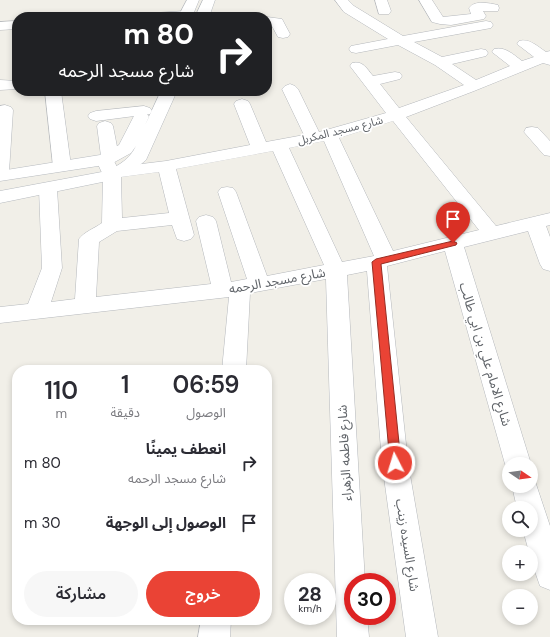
<!DOCTYPE html>
<html lang="ar">
<meta charset="utf-8">
<style>
body{margin:0;font-family:"DM Sans","Noto Sans Arabic",sans-serif;background:#f7f7f7;color:#2b2b33;direction:rtl;height:100vh;display:flex;flex-direction:column;font-size:15px;white-space:nowrap}
*{box-sizing:border-box;margin:0}
p{font-size:13px;color:#7c7c81}
.icon{flex:none;width:22px;height:22px;fill:none;stroke:currentColor;stroke-width:2;stroke-linecap:round;stroke-linejoin:round}
.map{position:relative;flex:1;overflow:hidden;direction:ltr}
.details{position:absolute;left:12px;top:365px;width:260px;height:260px;display:flex;flex-direction:column;background:#fff;border-radius:16px;box-shadow:0 2px 6px #0003;direction:rtl}
.details>*{flex:none}
.banner{position:absolute;left:12px;top:12px;width:260px;height:84px;border-radius:16px;box-shadow:0 2px 6px #0003;direction:rtl;background:#202124;color:#fff;overflow:hidden}
.needle{width:26px;rotate:103deg}
.controls{position:absolute;left:502px;top:457px;display:grid;gap:8px}
.controls a{display:grid;place-items:center;width:36px;height:36px;border-radius:50%;background:#fff;box-shadow:0 2px 6px #0003;font-size:20px}
.speed{position:absolute;left:284px;top:573px;display:flex;gap:8px;font-size:20px;font-weight:700;text-align:center}
.speed>*{display:grid;place-content:center;width:52px;height:52px;border-radius:50%;background:#fff;box-shadow:0 2px 6px #0003;line-height:1}
.speed small{font-size:10px;font-weight:400}
.speed .limit{border:6px solid #d22;background:#fff;color:#111}
.pin{position:absolute;display:grid;place-items:center;width:34px;height:34px;color:#fff;margin:-41px -17px;border-radius:50% 50% 50% 0;rotate:-45deg;box-shadow:0 0 4px #0007}
.pin .icon{rotate:45deg}
.me{position:absolute;width:44px;margin:-22px;rotate:355deg;stroke-linejoin:round;filter:drop-shadow(0 0 3px #0008)}
.turn{display:flex;align-items:center;gap:14px;height:84px;padding:0 12px;font-size:18px}
.turn .icon{width:52px;height:52px;stroke-width:2.5}
.turn b{display:block;font-size:28px;line-height:34px}
.eta{display:flex;justify-content:space-evenly;align-items:center;height:68px;text-align:center}
.eta b{font-size:24px;font-weight:600;line-height:28px}
.button{display:flex;gap:8px;margin-top:auto;padding:8px 12px}
.button a{flex:1;height:46px;border-radius:24px;background:#ea4335;color:#fff;font-size:16px;font-weight:600;line-height:46px;text-align:center}
.button a+a{background:#f7f7f7;color:#2b2b33}
ul{padding:0;list-style:none}
li{display:flex;align-items:center;gap:12px;height:60px;padding:0 12px}
li div{flex:1}
li b{display:block;font-size:15px}
li em{font-style:normal}
.map>svg:first-child{display:block}
.lines{fill:none;stroke-linecap:round;stroke-linejoin:round}
.minor-casing{stroke:#b5b8bc;stroke-width:1}
.secondary-casing{stroke:#b6babf;stroke-width:1}
.minor{fill:#fff;fill-rule:evenodd}
.secondary{fill:#fff;fill-rule:evenodd}
.route{fill:#ea4335;stroke:#982c22}
.labels{text-anchor:middle;stroke-width:3.5;stroke-linejoin:round;paint-order:stroke}
.far-street-label{font-size:11px;fill:#5f6368;stroke:#fff}
.street-label{font-size:13px;fill:#5f6368;stroke:#fff}
</style>
<div class="map">
<svg width="550" height="637" viewBox="0 0 550 637">
<rect width="100%" height="100%" fill="#f1efe8"/>
<g class="lines">
<defs>
<g id="minor">
<path d="M335 0H348L354 6 403 36 486 21 491 22 493 25 491 28 414 42 442 57 481 49 486 50 488 53 486 56 452 64 476 80 510 66 492 52 494 49C505 46 514 55 522 61L534 57 517 44 519 41C529 38 537 46 546 52L550 51V65L543 63 474 91 406 117 496 226 550 213V225L546 226 550 237V271L543 269 540 264 528 231 464 247 531 464H509V472L505 464 445 251 387 266 408 463 438 637H406L382 463 367 271 347 275 365 582H353V616H367L369 637H337L326 279 250 293 246 370H222L229 297 0 323V307L28 304 42 268 39 189 42 185 48 184 54 185 57 189 62 268 51 302 75 299 79 239C84 232 95 228 102 223L103 175 96 160 101 156 97 126 99 123 105 121 111 123 113 126 119 157 114 161 117 167 166 161 250 145 234 104 236 101 242 99 248 101 250 104 266 142 304 135 282 89 285 86 290 84 295 86 298 89 319 132 386 113 350 66 352 63C363 60 367 69 373 76L395 72 400 73 402 76 400 79 380 84 399 108 464 85 435 65 398 45 356 53 351 52 349 49 351 46 388 39 344 12ZM393 121 479 230 393 251 339 138ZM324 141 374 256 342 262 289 148ZM273 151 324 265 267 276 236 192 233 188 227 187 221 188 218 192 247 279 231 282 216 221 213 217 206 215 199 217 196 221 211 284 96 297 99 242 117 231 172 225 177 239 184 241 191 239 194 235 176 169ZM159 172 169 213 122 218 121 177Z"/>
<polygon points="375,0 387,0 391,11 389,14 379,14"/>
<path d="M419 0H432L443 17 471 14 469 8C474 0 489 3 498 5L499 8 498 11H483L486 16 484 19 451 25 440 24 432 22Z"/>
<polygon points="186,11 191,12 193,15 191,17 147,17 149,14 154,13"/>
<polygon points="267,17 282,19 290,34 288,37 283,38 278,37 272,26 267,25"/>
<polygon points="17,21 17,29 0,30 0,22"/>
<polygon points="0,80 17,81 17,89 0,90"/>
<polygon points="45,91 61,91 71,166 68,170 62,171 56,170 53,166"/>
<polygon points="5,105 11,107 13,110 9,172 6,176 0,177 0,106"/>
<polygon points="144,106 150,108 152,111 150,114 96,121 90,119 88,116 90,113 96,111"/>
<polygon points="532,127 538,128 550,141 550,156 544,155 524,132 526,128"/>
<polygon points="531,476 534,478 550,526 550,590 540,586 531,560 531,552 529,552 523,530 531,530 531,508 517,508 512,486 531,486"/>
<polygon points="201,620 231,620 230,637 198,637"/>
</g>
<g id="secondary">
<polygon points="187,0 199,0 192,17 178,17"/>
<polygon points="203,0 215,0 209,17 195,17"/>
<path d="M161 91H177L146 160 130 173 112 180 0 203V191L107 171C119 165 130 159 136 146L131 153 111 164 0 181V171L100 155 119 145 135 114 141 112 147 114 149 117 145 125Z"/>
</g>
</defs>
<use href="#minor" class="minor-casing"/>
<use href="#secondary" class="secondary-casing"/>
<use href="#minor" class="minor"/>
<use href="#secondary" class="secondary"/>
</g>
<polygon class="route" points="453,241 457,243 456,245 381,264 401,463 399,466 395,468 391,466 390,463 372,262 376,259"/>
<g class="labels">
<g class="far-street-label">
<text transform="translate(340 130) rotate(-14)" y="4">شارع مسجد المكربل</text>
</g>
<g class="street-label">
<text transform="translate(277 280) rotate(-10)" y="5">شارع مسجد الرحمه</text>
<text transform="translate(486 354) rotate(73)" y="5">شارع الامام علي بن ابي طالب</text>
<text transform="translate(344 453) rotate(-93)" y="5">شارع فاطمه الزهراء</text>
<text transform="translate(408 545) rotate(81)" y="5">شارع السيده زينب</text>
</g>
</g>
</svg>
<div class="controls">
<a><svg class="needle" viewBox="-14 -14 28 28"><path d="M0-13l5 13h-10z" fill="#e53935"/><path d="M0 13l5-13h-10z" fill="#7c7c81"/></svg></a>
<a><svg class="icon" aria-label="search" viewBox="0 0 24 24"><circle cx="10" cy="10" r="6"/><path d="M15 15l6 6"/></svg></a>
<a>+</a>
<a>−</a>
</div>
<div class="speed"><div>28<small>km/h</small></div><div class="limit">30</div></div>
<div class="pin" style="left:453px;top:243px;background:#d93025"><svg class="icon" aria-label="arrive" viewBox="0 0 24 24"><path d="M6 21V4h12l-3 4 3 4H6"/></svg></div>
<svg class="me" style="left:395px;top:463px" viewBox="-20 -20 40 40"><circle r="17" fill="#ea4335" stroke="#fff" stroke-width="3"/><path d="M0-11L8 9 0 5-8 9z" fill="#fff"/></svg>
<div class="banner">
<div class="turn"><svg class="icon" aria-label="right" viewBox="0 0 24 24"><path d="M7 20v-9h11M14 6l5 5-5 5"/></svg><div><b>80 m</b>شارع مسجد الرحمه</div></div>
</div>
<section class="details">
<div class="eta">
<div><b>06:59</b><p>الوصول</p></div>
<div><b>1</b><p>دقيقة</p></div>
<div><b>110</b><p>m</p></div>
</div>
<ul>
<li><svg class="icon" aria-label="right" viewBox="0 0 24 24"><path d="M7 20v-9h11M14 6l5 5-5 5"/></svg><div><b>انعطف يمينًا</b><p>شارع مسجد الرحمه</p></div><em>80 m</em></li>
<li><svg class="icon" aria-label="arrive" viewBox="0 0 24 24"><path d="M6 21V4h12l-3 4 3 4H6"/></svg><div><b>الوصول إلى الوجهة</b></div><em>30 m</em></li>
</ul>
<div class="button"><a>خروج</a><a>مشاركة</a></div>
</section>
</div>
